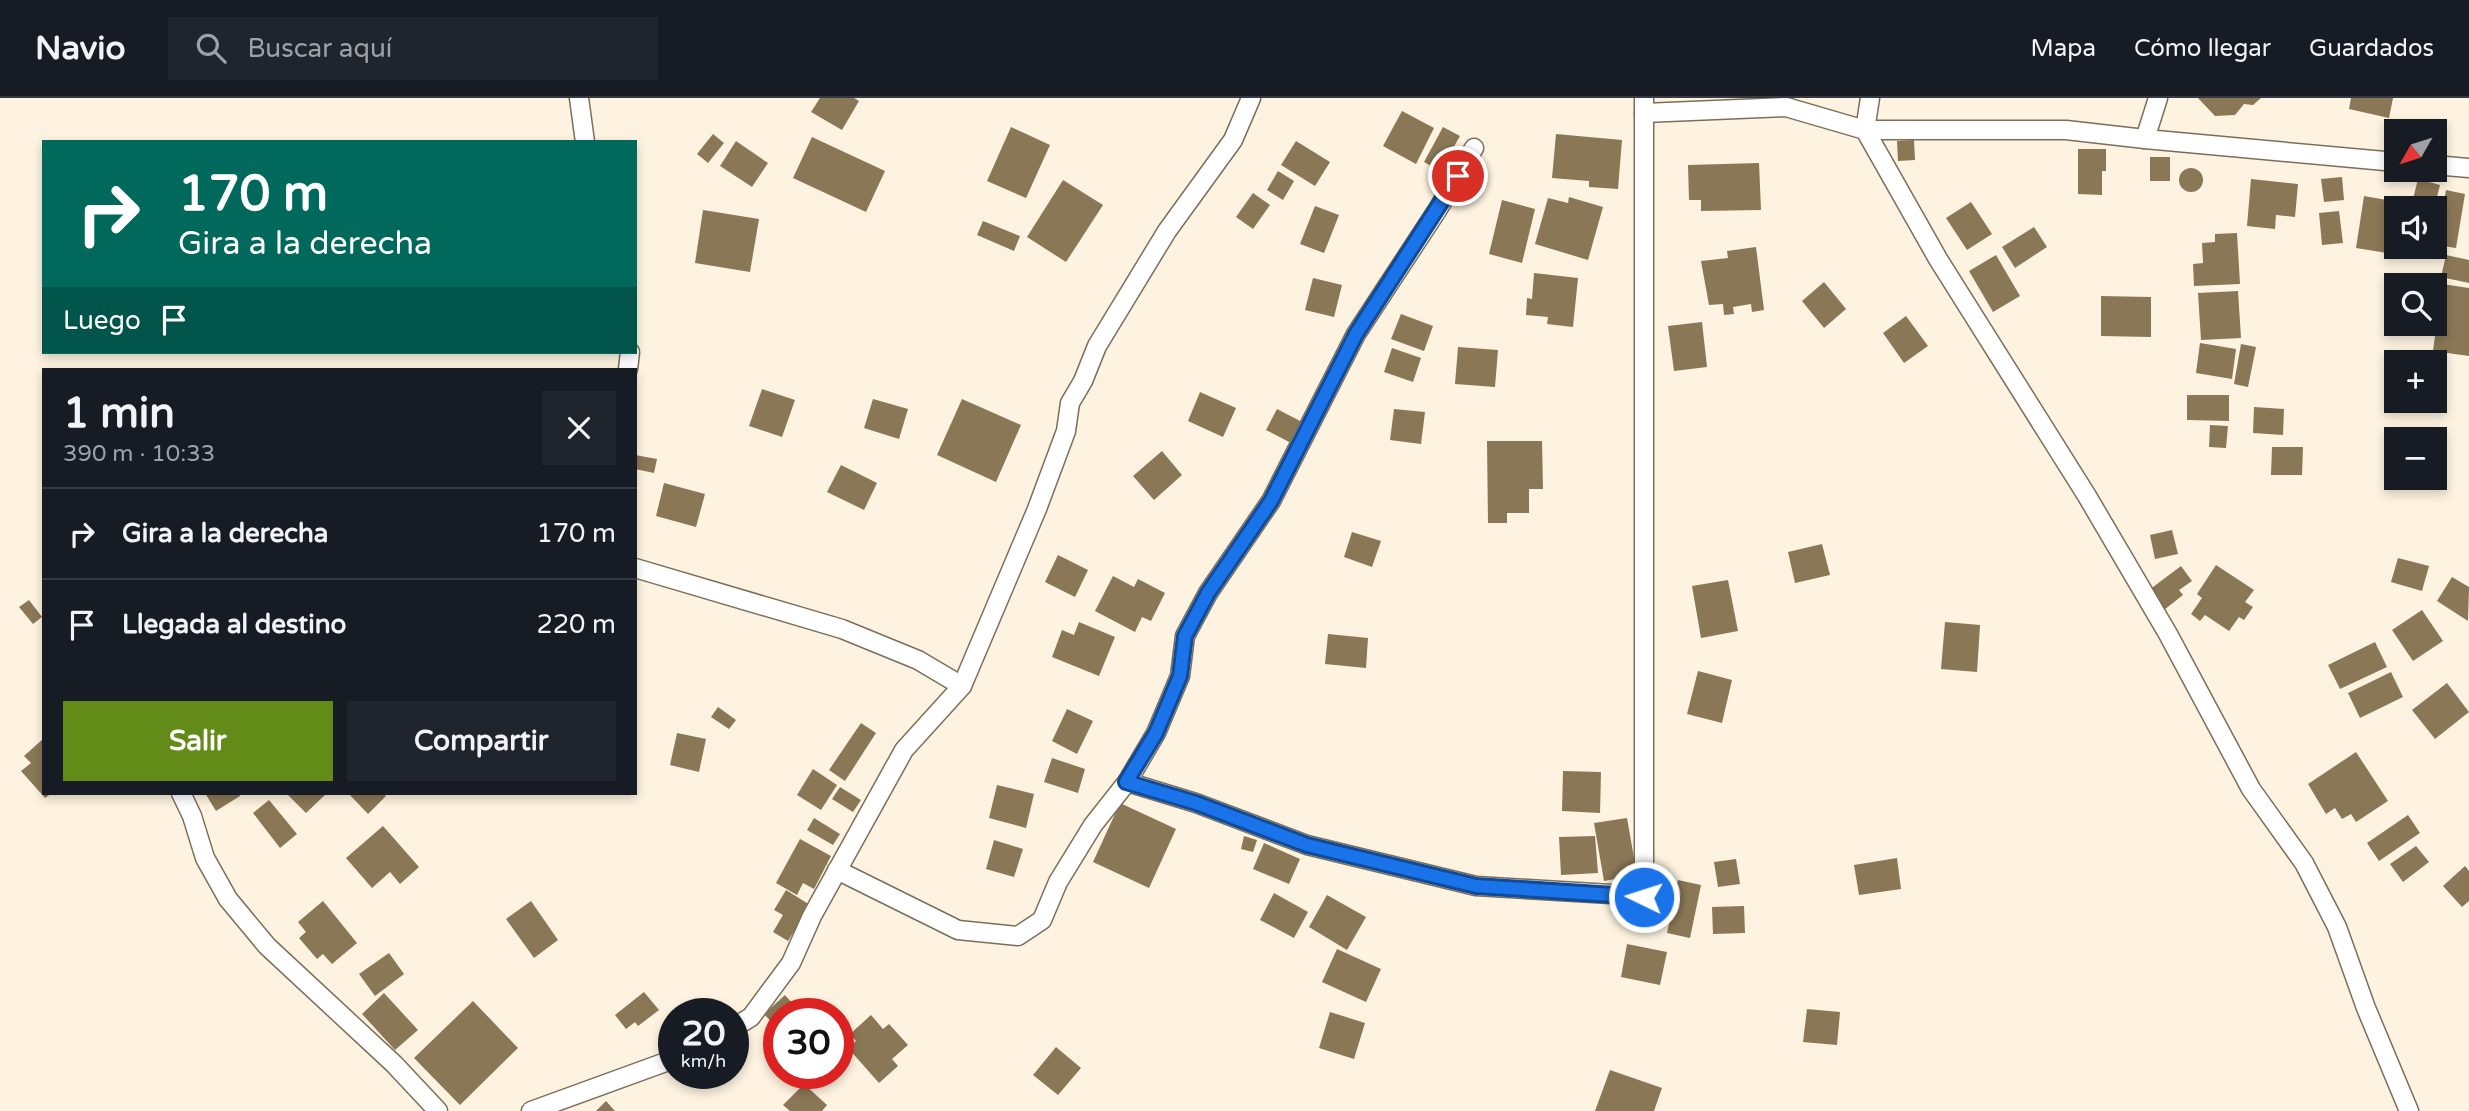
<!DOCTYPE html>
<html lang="es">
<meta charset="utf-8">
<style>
body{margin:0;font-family:"Varela Round",sans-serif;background:#20242c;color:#f1f3f6;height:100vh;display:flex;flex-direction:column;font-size:26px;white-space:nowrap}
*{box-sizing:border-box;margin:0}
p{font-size:23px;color:#9ea1a6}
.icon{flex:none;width:38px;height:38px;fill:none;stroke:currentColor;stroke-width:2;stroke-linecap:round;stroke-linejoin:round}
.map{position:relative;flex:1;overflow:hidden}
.side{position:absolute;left:42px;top:270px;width:595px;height:427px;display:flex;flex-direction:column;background:#171b24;border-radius:0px;box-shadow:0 4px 10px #0003}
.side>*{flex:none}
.top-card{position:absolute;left:42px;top:42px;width:595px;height:214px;border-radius:0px;box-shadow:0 4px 10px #0003;background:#00695c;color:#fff;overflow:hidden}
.needle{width:46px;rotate:231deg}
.controls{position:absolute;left:2384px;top:21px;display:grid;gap:14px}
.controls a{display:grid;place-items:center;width:63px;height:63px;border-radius:0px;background:#171b24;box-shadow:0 4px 10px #0003;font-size:35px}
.speed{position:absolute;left:658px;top:900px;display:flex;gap:14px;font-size:35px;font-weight:700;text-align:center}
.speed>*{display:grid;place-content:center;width:91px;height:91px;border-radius:50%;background:#171b24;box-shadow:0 4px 10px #0003;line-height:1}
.speed small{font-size:18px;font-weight:400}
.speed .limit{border:10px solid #d22;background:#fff;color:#111}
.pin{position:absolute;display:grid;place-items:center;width:60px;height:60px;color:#fff;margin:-30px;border:4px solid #fff;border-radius:50%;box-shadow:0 2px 7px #0007}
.me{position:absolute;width:77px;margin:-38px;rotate:274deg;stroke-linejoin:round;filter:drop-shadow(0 0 5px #0008)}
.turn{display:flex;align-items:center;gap:24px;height:147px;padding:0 21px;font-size:32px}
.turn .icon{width:91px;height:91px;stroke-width:2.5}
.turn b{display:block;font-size:49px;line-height:60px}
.then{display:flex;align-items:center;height:66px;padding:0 21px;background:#0003;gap:14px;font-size:26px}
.round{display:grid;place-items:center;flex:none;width:74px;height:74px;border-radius:0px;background:#20242c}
.overview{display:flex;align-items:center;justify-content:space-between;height:119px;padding:0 21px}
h1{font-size:42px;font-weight:700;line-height:52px}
.button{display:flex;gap:14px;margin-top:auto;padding:14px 21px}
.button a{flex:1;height:80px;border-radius:0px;background:#638b17;color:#fff;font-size:28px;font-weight:700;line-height:80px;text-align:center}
.button a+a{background:#20242c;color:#f1f3f6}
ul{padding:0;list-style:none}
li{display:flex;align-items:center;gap:21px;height:91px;padding:0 21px;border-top:2px solid #363941}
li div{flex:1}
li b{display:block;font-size:26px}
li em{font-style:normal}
header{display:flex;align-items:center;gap:42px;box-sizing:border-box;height:98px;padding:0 35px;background:#171b24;border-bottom:2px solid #363941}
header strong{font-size:33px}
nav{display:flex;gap:38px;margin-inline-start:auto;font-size:24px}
.search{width:490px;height:63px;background:#20242c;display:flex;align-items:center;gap:18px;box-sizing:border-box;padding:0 24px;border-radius:0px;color:#9ea1a6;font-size:26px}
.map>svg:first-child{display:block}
.building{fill:#8a7755}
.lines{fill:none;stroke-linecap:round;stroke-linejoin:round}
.street-casing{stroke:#7b6e5a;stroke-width:21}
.street{stroke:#fff;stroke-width:18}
.route-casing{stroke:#114b97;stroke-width:18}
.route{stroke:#1a73e8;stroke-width:12}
</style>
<header>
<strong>Navio</strong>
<div class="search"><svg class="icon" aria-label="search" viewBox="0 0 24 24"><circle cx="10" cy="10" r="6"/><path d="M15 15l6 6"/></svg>Buscar aquí</div>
<nav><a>Mapa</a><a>Cómo llegar</a><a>Guardados</a></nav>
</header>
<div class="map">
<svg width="2469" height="1013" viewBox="0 0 2469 1013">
<rect width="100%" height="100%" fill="#fef3e0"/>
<g class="building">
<polygon points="820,0 854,0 859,3 842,32 811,14"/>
<polygon points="2198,0 2261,0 2253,7 2244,6 2235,17 2215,18"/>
<polygon points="2351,0 2393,0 2389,20 2349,11"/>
<polygon points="1402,13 1434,30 1416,66 1383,48"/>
<polygon points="1011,29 1050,47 1026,100 987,83"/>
<polygon points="1443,29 1460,38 1440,73 1424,64"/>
<polygon points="713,36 724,45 708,65 697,56"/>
<polygon points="1556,36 1622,42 1618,91 1589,89 1589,83 1552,80"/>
<polygon points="812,39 885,73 866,114 793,80"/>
<polygon points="1914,42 1915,62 1898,63 1897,43"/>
<polygon points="736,43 768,65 752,89 720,68"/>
<polygon points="1296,43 1330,64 1315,88 1281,67"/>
<polygon points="2078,51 2106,51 2106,73 2102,73 2102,97 2078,96"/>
<rect x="2150" y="59" width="20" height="24"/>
<polygon points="1759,65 1761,112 1701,113 1701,102 1689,102 1688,67"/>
<circle cx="2191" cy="82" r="12"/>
<polygon points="1278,73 1294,83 1283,102 1267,92"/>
<polygon points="2342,79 2344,102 2324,104 2321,81"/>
<polygon points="2251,81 2298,86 2295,119 2276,117 2275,131 2247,128"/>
<polygon points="2418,81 2440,87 2434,110 2411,109"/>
<polygon points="1063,82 1103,107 1066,164 1027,139"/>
<polygon points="2446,92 2465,96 2456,150 2437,147"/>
<polygon points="1253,95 1270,107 1253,131 1236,119"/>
<polygon points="2364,98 2398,104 2392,140 2396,140 2396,149 2414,149 2412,159 2356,150"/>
<polygon points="1569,99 1603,109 1588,162 1535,146 1548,100 1568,105"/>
<polygon points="1502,102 1535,111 1522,165 1489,156"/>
<polygon points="1971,104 1992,136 1967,152 1946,120"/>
<polygon points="1315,108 1339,117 1324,155 1300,146"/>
<polygon points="703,112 759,121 750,174 695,165"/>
<polygon points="2339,113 2343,145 2322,147 2319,115"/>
<polygon points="983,123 1020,138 1014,153 977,137"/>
<polygon points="2034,129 2047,149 2015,170 2002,149"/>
<polygon points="2237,135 2240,186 2194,188 2193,166 2203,165 2202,145 2215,144 2215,136"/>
<polygon points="1756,149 1764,212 1752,214 1751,206 1733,209 1734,216 1724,217 1723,206 1709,207 1701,163 1728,160 1727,153"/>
<polygon points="1996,157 2020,198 1993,214 1969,173"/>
<polygon points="2446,157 2469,162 2469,185 2441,179"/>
<polygon points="1534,175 1578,180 1573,229 1547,226 1548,219 1526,217 1527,200 1532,201"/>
<polygon points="1313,180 1342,187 1334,219 1305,212"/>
<polygon points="1824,184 1846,211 1824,230 1802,203"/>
<polygon points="2442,186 2469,190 2469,258 2433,253"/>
<polygon points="2238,193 2241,240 2201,242 2198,195"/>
<polygon points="2101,198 2151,199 2151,239 2101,238"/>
<polygon points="1401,216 1433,228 1424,253 1391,241"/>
<polygon points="1906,218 1928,248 1904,265 1883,235"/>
<polygon points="1702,224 1707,269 1674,273 1668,228"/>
<polygon points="2200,245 2236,251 2232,281 2196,275"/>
<polygon points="2241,246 2256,249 2248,289 2234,286"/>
<polygon points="1458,249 1498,252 1495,289 1455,286"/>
<polygon points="1392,250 1421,260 1413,284 1384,274"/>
<polygon points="762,291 795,302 782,339 749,328"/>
<polygon points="1200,294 1236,310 1223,339 1188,323"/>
<polygon points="2187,297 2229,297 2229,323 2187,322"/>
<polygon points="873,301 908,311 899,341 864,330"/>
<polygon points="962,301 1021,327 996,384 937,357"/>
<polygon points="2254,309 2284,311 2283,337 2253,335"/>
<polygon points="1277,311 1304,325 1293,346 1266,332"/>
<polygon points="1394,311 1425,314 1421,346 1390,342"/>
<polygon points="2210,327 2228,328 2226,350 2209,349"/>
<polygon points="1487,343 1542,343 1543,391 1529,391 1529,415 1507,415 1507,425 1488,425"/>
<polygon points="2272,349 2303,349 2302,377 2271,377"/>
<polygon points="1162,353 1182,377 1154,402 1133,378"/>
<polygon points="635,357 657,361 654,375 635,371"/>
<polygon points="841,367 877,385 864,412 827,394"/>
<polygon points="664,385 705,396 696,429 656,418"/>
<polygon points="2172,432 2178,456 2155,461 2150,437"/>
<polygon points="1352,434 1381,443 1372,469 1344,459"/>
<polygon points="1822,446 1830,477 1795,485 1788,454"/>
<polygon points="1058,457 1088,472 1075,499 1045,484"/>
<polygon points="2398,460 2429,468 2422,493 2391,484"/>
<polygon points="2216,467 2254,492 2245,504 2253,509 2244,522 2239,519 2229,533 2205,517 2200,523 2191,516 2202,500 2197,496"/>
<polygon points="2181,468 2192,483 2179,492 2183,497 2164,512 2149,492"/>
<polygon points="1113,478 1134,489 1138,481 1165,495 1151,523 1142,519 1135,534 1095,513"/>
<polygon points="2452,479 2469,489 2468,523 2437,503"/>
<polygon points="1728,482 1738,533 1701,540 1692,488"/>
<polygon points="29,502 42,519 33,526 19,509"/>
<polygon points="2422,512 2443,543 2413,563 2392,532"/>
<polygon points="1079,524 1115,539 1099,578 1052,559 1062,532 1074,537"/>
<polygon points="1945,524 1980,527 1977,574 1941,571"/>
<polygon points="1328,536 1368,540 1366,570 1325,566"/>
<polygon points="2375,544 2387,569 2340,591 2328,567"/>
<polygon points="1698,573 1732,582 1722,625 1687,616"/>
<polygon points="2391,574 2403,599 2360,620 2348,595"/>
<polygon points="2447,585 2469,614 2435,641 2412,612"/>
<polygon points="718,609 736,622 729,631 711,619"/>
<polygon points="1067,611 1093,623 1077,656 1052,643"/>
<polygon points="861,625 876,635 845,683 829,672"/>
<polygon points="677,635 706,641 699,674 670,667"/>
<polygon points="44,640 44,695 52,695 45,700 21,673 31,665 24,658"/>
<polygon points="2356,654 2388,703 2356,724 2351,716 2342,721 2335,710 2326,716 2308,686"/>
<polygon points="1052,660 1085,671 1078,695 1044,684"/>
<polygon points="813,671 837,687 821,712 797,697"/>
<polygon points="1563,673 1601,674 1600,715 1562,713"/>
<polygon points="997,687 1034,696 1026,730 989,720"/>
<polygon points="840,689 861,702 853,714 832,701"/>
<polygon points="205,695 239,695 240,698 216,713"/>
<polygon points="286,695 327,695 306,715"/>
<polygon points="353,695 383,695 386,698 368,716 350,697"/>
<polygon points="269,702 297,736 280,750 253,715"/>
<polygon points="1120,705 1176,731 1149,790 1093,764"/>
<polygon points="2408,717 2420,735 2379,763 2367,745"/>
<polygon points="814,720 840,736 833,747 807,732"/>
<polygon points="1627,720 1637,777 1604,783 1594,725"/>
<polygon points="383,728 419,769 400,786 390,774 372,790 346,760"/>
<polygon points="1244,738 1257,742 1253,754 1241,751"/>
<polygon points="1595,738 1598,775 1561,777 1559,739"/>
<polygon points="800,741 831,758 814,791 803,785 797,797 776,785"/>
<polygon points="994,742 1023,751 1014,779 986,771"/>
<polygon points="1264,745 1300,761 1289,786 1253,771"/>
<polygon points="2416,748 2429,764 2403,784 2390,766"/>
<polygon points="1897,760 1901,791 1859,797 1854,767"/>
<polygon points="1736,761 1740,786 1718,789 1714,764"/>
<polygon points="2465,768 2469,773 2469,803 2462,809 2443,788"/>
<polygon points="1678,782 1701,787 1690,840 1667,835"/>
<polygon points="786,792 810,807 788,843 773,834 783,817 774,812"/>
<polygon points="1274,795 1308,814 1294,840 1260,822"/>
<polygon points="1327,797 1366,819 1347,852 1309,829"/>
<polygon points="323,803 357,845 332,866 323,856 317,861 299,840 306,834 298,824"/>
<polygon points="531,803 558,842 534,860 506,821"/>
<polygon points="1744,808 1745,835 1713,836 1712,809"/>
<polygon points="1627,846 1667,854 1660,887 1621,879"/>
<polygon points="1337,851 1381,871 1366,904 1322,884"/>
<polygon points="389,855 404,876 375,898 359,876"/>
<polygon points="644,894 659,912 638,928 635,924 626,931 615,917"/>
<polygon points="384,895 418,932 395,952 362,916"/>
<polygon points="785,897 801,915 779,915 779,932 764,916"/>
<polygon points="473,903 518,950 460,1007 414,960"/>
<polygon points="1807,911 1840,914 1837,947 1803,944"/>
<polygon points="1330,914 1365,925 1354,961 1319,950"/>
<polygon points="871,917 883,931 889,926 908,947 892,961 898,968 879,985 848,950 856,943 850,936"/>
<polygon points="1056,949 1081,970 1058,997 1033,977"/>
<polygon points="1610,972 1662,990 1654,1013 1595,1013"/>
<polygon points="804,986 827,1007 822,1013 790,1013 783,1007"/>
<polygon points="606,1003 615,1013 596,1013"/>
</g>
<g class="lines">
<defs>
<g id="street">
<polyline points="579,0 585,44"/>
<polyline points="1870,0 1865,32 2066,32 2145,41 2396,64"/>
<polyline points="1644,15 1786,9 1865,32 1938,161 2087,398 2168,536 2251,691 2304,765 2337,829 2366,910 2409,1013"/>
<polyline points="2145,41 2158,0"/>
<polyline points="2434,67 2469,70"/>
<polyline points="628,271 630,254"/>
<polyline points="635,470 842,531 918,562 962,588"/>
<polyline points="1127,684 1196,705 1307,747 1476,788 1644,798 1644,0"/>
<polyline points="181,695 192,718 205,760 228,801 267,848 394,966 438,1013"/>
<polyline points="837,772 958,832 1018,838 1042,822 1058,784 1093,727 1127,684 1156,635 1180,578 1185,538 1208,495 1271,403 1356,236 1438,111 1474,50"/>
<polyline points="733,930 751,919 791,865 812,818 904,652 962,588 1037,411 1066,333 1070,305 1083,283 1097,248 1167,133 1233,42 1251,0"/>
<polyline points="531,1013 674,961"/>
</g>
</defs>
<use href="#street" class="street-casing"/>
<use href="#street" class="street"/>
</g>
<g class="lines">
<defs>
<polyline id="route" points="1458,78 1356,236 1271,403 1208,495 1185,538 1180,578 1156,635 1126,684 1196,705 1307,747 1476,788 1644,799"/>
</defs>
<use href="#route" class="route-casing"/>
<use href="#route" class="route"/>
</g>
</svg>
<div class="controls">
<a><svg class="needle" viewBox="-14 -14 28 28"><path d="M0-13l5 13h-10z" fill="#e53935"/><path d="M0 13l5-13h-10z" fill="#9ea1a6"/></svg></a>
<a><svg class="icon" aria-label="sound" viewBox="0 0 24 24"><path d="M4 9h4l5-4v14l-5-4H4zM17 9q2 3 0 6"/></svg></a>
<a><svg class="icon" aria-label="search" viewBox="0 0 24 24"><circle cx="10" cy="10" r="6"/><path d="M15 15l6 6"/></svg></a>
<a>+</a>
<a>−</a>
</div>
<div class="speed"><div>20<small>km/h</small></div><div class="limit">30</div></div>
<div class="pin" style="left:1458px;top:78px;background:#d93025"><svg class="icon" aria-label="arrive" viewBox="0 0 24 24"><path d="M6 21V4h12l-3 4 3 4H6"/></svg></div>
<svg class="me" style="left:1644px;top:799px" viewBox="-20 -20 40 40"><circle r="17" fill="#1a73e8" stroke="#fff" stroke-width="3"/><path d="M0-11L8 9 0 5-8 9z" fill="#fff"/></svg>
<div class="top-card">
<div class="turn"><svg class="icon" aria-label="right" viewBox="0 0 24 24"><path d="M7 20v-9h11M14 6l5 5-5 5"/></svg><div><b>170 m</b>Gira a la derecha</div></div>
<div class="then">Luego<svg class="icon" aria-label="arrive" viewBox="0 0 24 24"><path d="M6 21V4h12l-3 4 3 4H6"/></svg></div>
</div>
<section class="side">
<div class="overview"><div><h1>1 min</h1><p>390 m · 10:33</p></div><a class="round"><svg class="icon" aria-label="close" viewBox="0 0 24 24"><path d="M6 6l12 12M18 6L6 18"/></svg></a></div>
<ul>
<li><svg class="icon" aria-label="right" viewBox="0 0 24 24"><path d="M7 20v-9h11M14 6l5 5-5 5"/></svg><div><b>Gira a la derecha</b></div><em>170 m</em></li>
<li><svg class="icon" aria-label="arrive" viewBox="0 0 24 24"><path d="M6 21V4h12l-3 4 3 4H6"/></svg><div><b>Llegada al destino</b></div><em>220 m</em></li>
</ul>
<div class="button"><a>Salir</a><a>Compartir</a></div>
</section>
</div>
